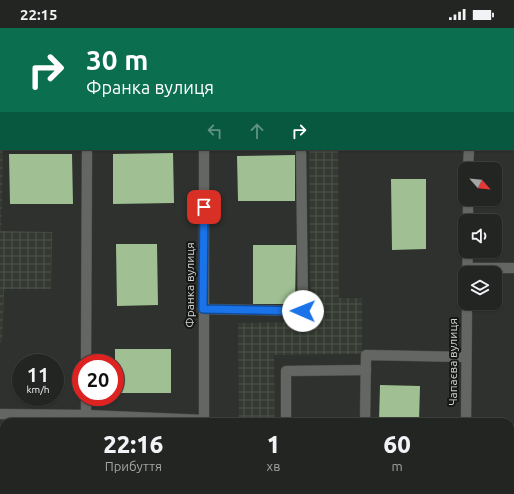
<!DOCTYPE html>
<html lang="uk">
<meta charset="utf-8">
<style>
body{margin:0;font-family:Ubuntu,sans-serif;background:#2a2d2a;color:#f1f3f6;height:100vh;display:flex;flex-direction:column;font-size:15px;white-space:nowrap}
*{box-sizing:border-box;margin:0}
p{font-size:13px;color:#a2a5a5}
.icon{flex:none;width:22px;height:22px;fill:none;stroke:currentColor;stroke-width:2;stroke-linecap:round;stroke-linejoin:round}
.map{position:relative;flex:1;overflow:hidden}
.side{position:absolute;left:0px;top:390px;width:514px;height:76px;display:flex;flex-direction:column;background:#222522;border-radius:12px 12px 0 0;box-shadow:0 1px 3px #0004,0 0 0 1px #3f4240}
.side>*{flex:none}
.hud{position:absolute;left:0px;top:0px;width:514px;height:122px;box-shadow:0 1px 3px #0004,0 0 0 1px #3f4240;background:#0b6e4f;color:#fff;overflow:hidden}
.needle{width:26px;rotate:117deg}
.fabs{position:absolute;left:458px;top:134px;display:grid;gap:8px}
.fabs a{display:grid;place-items:center;width:44px;height:44px;border-radius:8px;background:#222522;box-shadow:0 1px 3px #0004,0 0 0 1px #3f4240;font-size:20px}
.speed{position:absolute;left:12px;top:326px;display:flex;gap:8px;font-size:20px;font-weight:700;text-align:center}
.speed>*{display:grid;place-content:center;width:52px;height:52px;border-radius:50%;background:#222522;box-shadow:0 1px 3px #0004,0 0 0 1px #3f4240;line-height:1}
.speed small{font-size:10px;font-weight:400}
.speed .limit{border:6px solid #d22;background:#fff;color:#111}
.pin{position:absolute;display:grid;place-items:center;width:34px;height:34px;color:#fff;margin:-17px;border-radius:8px;box-shadow:0 2px 6px #0006}
.me{position:absolute;width:44px;margin:-22px;rotate:271deg;stroke-linejoin:round;filter:drop-shadow(0 0 3px #0008)}
.turn{display:flex;align-items:center;gap:14px;height:84px;padding:0 20px;font-size:18px}
.turn .icon{width:52px;height:52px;stroke-width:2.5}
.turn b{display:block;font-size:28px;line-height:34px}
.lanes{display:flex;align-items:center;height:38px;padding:0 20px;background:#0003;justify-content:center;gap:20px;direction:ltr}
.lanes .off{opacity:.35}
.eta{display:flex;justify-content:space-evenly;align-items:center;height:68px;text-align:center}
.eta b{font-size:24px;font-weight:800;line-height:28px}
.status{display:flex;justify-content:space-between;align-items:center;height:28px;padding:0 20px;background:#222522;direction:ltr}
.status svg{height:11px;fill:currentColor}
.map>svg:first-child{display:block}
.industrial{fill:url(#industrial-grid)}
.building{fill:#a0c093}
.lines{fill:none;stroke-linecap:round;stroke-linejoin:round}
.service-casing{stroke:#4a4d49;stroke-width:11}
.minor-casing{stroke:#4a4d49;stroke-width:11}
.service{stroke:#636662;stroke-width:10}
.minor{stroke:#636662;stroke-width:10}
.route-casing{stroke:#114b97;stroke-width:10}
.route{stroke:#1a73e8;stroke-width:7}
.labels{text-anchor:middle;stroke-width:4;stroke-linejoin:round;paint-order:stroke}
.street-label{font-size:12px;fill:#d1d3d0;stroke:#171816}
</style>
<div class="status"><b>22:15</b><svg viewBox="0 0 49 12"><path d="M0 12V9h3v3zM5 12V6h3v6zM10 12V3h3v9zM15 12V0h3v12zM26 1h20v11H26zM47 4h2v5h-2z"/></svg></div>
<div class="map">
<svg width="514" height="466" viewBox="0 0 514 466">
<defs>
<pattern id="industrial-grid" width="8" height="8" patternUnits="userSpaceOnUse"><rect width="8" height="8" fill="#343a31"/><path d="M0 4h8M4 0v8" fill="none" stroke="#50564e"/></pattern>
</defs>
<rect width="100%" height="100%" fill="#2e312d"/>
<g class="industrial">
<polygon points="0,111 1,121 3,121 1,203 52,204 51,261 4,261 2,315 0,315"/>
<polygon points="309,121 338,121 339,270 362,270 362,326 274,327 275,394 239,394 238,295 311,294"/>
</g>
<g class="building">
<polygon points="173,125 174,175 113,176 113,126"/>
<polygon points="9,126 72,126 73,176 10,176"/>
<polygon points="295,127 295,173 238,173 237,128"/>
<polygon points="391,151 426,151 426,221 392,222"/>
<polygon points="116,216 157,216 158,277 117,278"/>
<polygon points="253,217 296,217 295,276 253,276"/>
<rect x="115" y="321" width="56" height="44"/>
<polygon points="380,357 420,358 419,394 379,394"/>
</g>
<g class="lines">
<defs>
<g id="service">
<polyline points="0,24 1,24"/>
<polyline points="0,109 1,110"/>
<polyline points="203,281 303,283 301,121"/>
<polyline points="86,335 87,121"/>
<polyline points="0,386 86,387 204,392"/>
<polyline points="86,394 86,369"/>
<polyline points="286,394 286,343 366,342"/>
<polyline points="365,394 366,327 466,329"/>
<polyline points="86,466 86,462"/>
<polyline points="285,466 285,462"/>
<polyline points="363,466 363,462"/>
</g>
<g id="minor">
<polyline points="205,1 205,0"/>
<polyline points="470,1 470,0"/>
<polyline points="468,141 469,121"/>
<polyline points="468,193 468,171"/>
<polyline points="467,240 514,240"/>
<polyline points="467,245 468,223"/>
<polyline points="204,394 204,121"/>
<polyline points="466,394 467,275"/>
<polyline points="204,462 204,466"/>
<polyline points="466,466 466,462"/>
</g>
</defs>
<use href="#service" class="service-casing"/>
<use href="#minor" class="minor-casing"/>
<use href="#service" class="service"/>
<use href="#minor" class="minor"/>
</g>
<g class="lines">
<defs>
<polyline id="route" points="204,179 203,281 303,283"/>
</defs>
<use href="#route" class="route-casing"/>
<use href="#route" class="route"/>
</g>
<g class="labels">
<g class="street-label">
<text transform="translate(190 257) rotate(-90)" y="4">Франка вулиця</text>
<text transform="translate(453 334) rotate(-90)" y="4">Чапаєва вулиця</text>
</g>
</g>
</svg>
<div class="fabs">
<a><svg class="needle" viewBox="-14 -14 28 28"><path d="M0-13l5 13h-10z" fill="#e53935"/><path d="M0 13l5-13h-10z" fill="#a2a5a5"/></svg></a>
<a><svg class="icon" aria-label="sound" viewBox="0 0 24 24"><path d="M4 9h4l5-4v14l-5-4H4zM17 9q2 3 0 6"/></svg></a>
<a><svg class="icon" aria-label="layers" viewBox="0 0 24 24"><path d="M12 4l9 5-9 5-9-5zM3 14l9 5 9-5"/></svg></a>
</div>
<div class="speed"><div>11<small>km/h</small></div><div class="limit">20</div></div>
<div class="pin" style="left:204px;top:179px;background:#d93025"><svg class="icon" aria-label="arrive" viewBox="0 0 24 24"><path d="M6 21V4h12l-3 4 3 4H6"/></svg></div>
<svg class="me" style="left:303px;top:283px" viewBox="-20 -20 40 40"><circle r="19" fill="#fff"/><path d="M0-13L10 11 0 6-10 11z" fill="#1a73e8"/></svg>
<div class="hud">
<div class="turn"><svg class="icon" aria-label="right" viewBox="0 0 24 24"><path d="M7 20v-9h11M14 6l5 5-5 5"/></svg><div><b>30 m</b>Франка вулиця</div></div>
<div class="lanes"><svg class="icon off" aria-label="left" viewBox="0 0 24 24"><path d="M17 20v-9H6M10 6l-5 5 5 5"/></svg><svg class="icon off" aria-label="ahead" viewBox="0 0 24 24"><path d="M12 20V5M6 11l6-6 6 6"/></svg><svg class="icon" aria-label="right" viewBox="0 0 24 24"><path d="M7 20v-9h11M14 6l5 5-5 5"/></svg></div>
</div>
<section class="side">
<div class="eta">
<div><b>22:16</b><p>Прибуття</p></div>
<div><b>1</b><p>хв</p></div>
<div><b>60</b><p>m</p></div>
</div>
</section>
</div>
